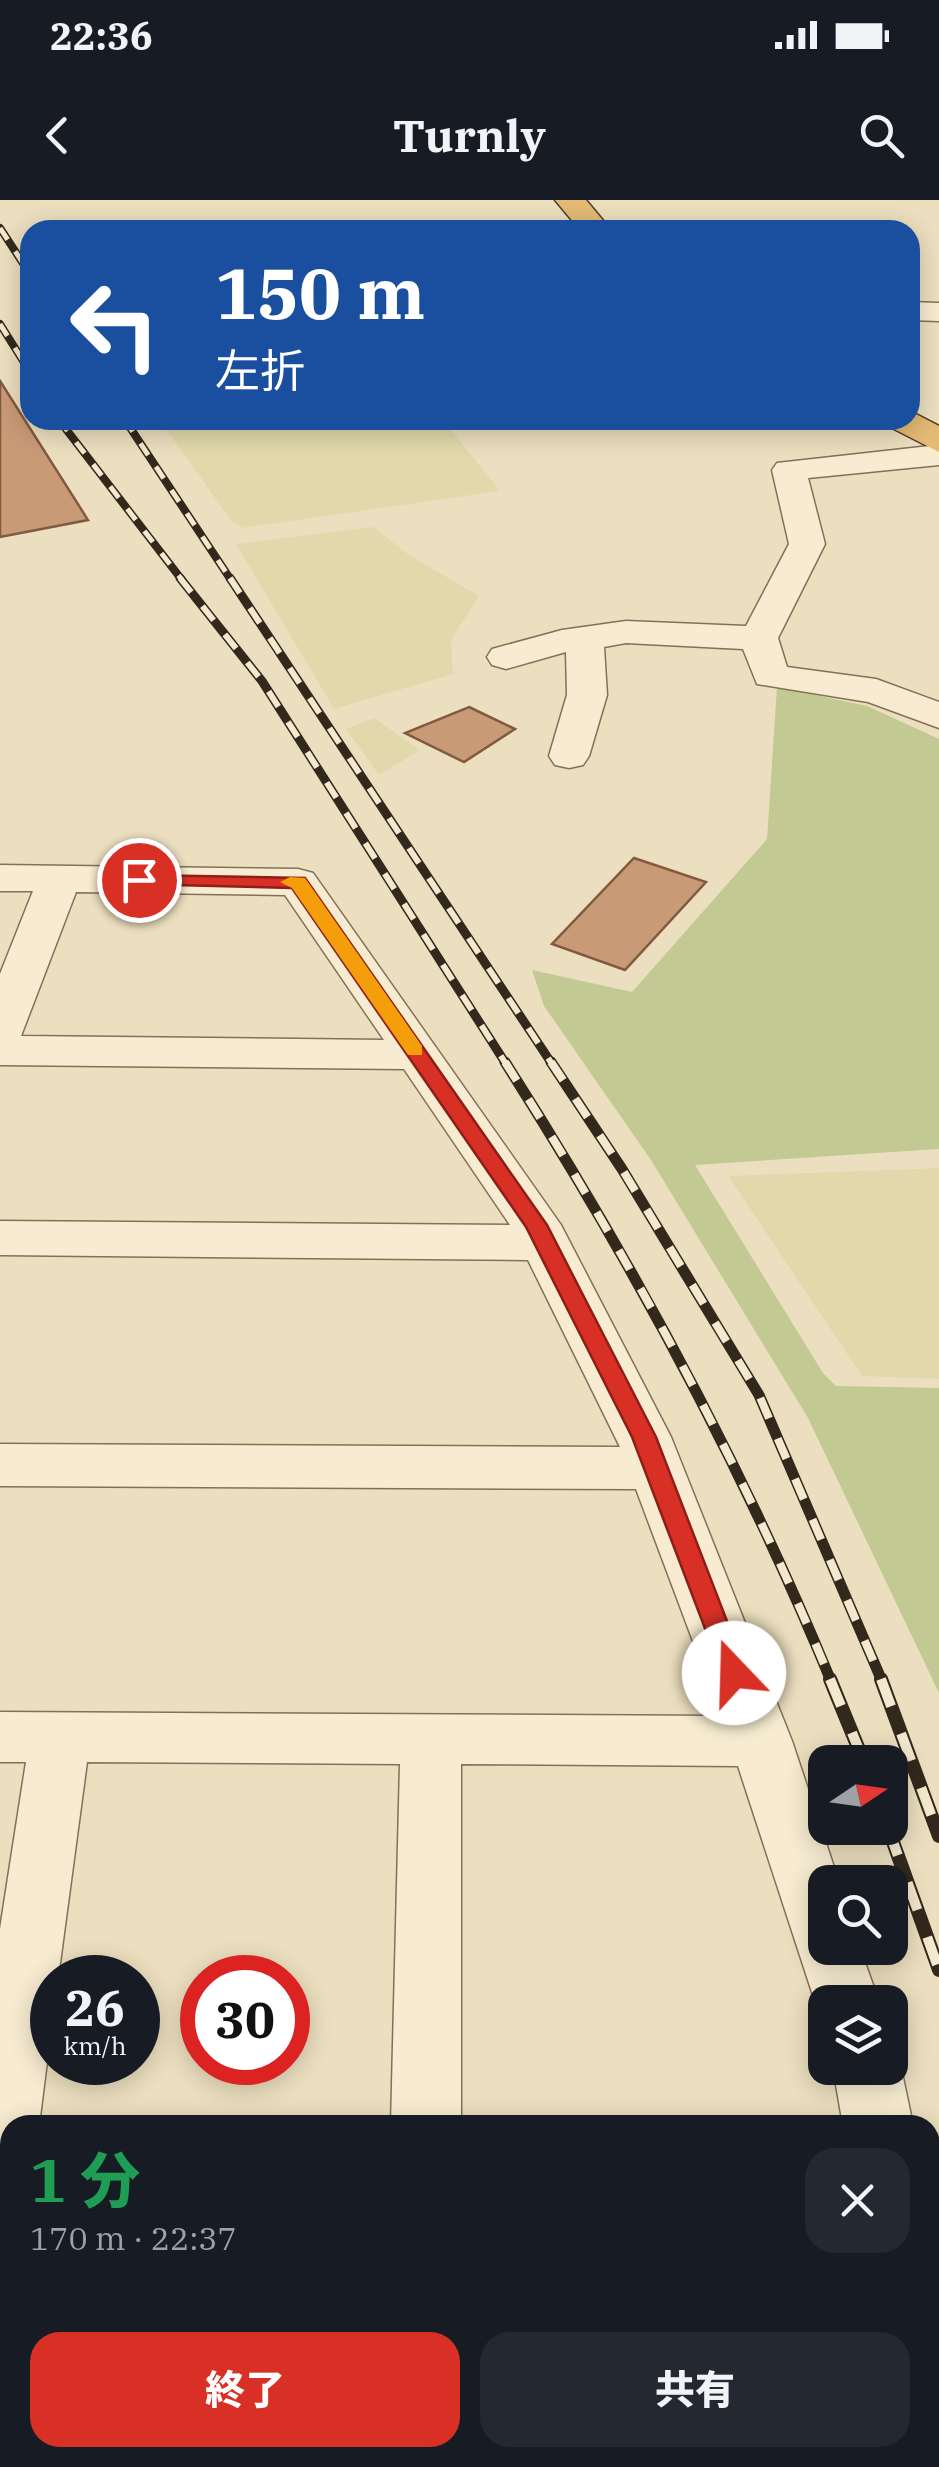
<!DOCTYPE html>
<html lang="ja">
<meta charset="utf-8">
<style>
body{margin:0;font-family:"IBM Plex Serif","Noto Sans JP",serif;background:#242831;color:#f1f3f6;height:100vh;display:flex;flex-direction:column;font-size:38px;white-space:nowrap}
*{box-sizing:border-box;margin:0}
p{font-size:32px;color:#9ea1a6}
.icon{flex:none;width:55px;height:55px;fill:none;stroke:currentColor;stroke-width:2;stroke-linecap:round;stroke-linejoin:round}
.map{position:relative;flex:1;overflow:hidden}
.details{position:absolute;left:0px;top:1915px;width:940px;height:352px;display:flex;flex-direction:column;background:#171b24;border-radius:30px 30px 0 0;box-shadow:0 5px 25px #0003}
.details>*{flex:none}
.hud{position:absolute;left:20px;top:20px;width:900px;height:210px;border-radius:30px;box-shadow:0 5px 25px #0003;background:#1a4fa0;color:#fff;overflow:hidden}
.needle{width:65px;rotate:77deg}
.tools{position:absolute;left:808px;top:1545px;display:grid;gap:20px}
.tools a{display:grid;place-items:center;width:100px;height:100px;border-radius:20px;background:#171b24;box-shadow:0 5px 25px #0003;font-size:50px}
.speed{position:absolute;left:30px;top:1755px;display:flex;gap:20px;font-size:50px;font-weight:700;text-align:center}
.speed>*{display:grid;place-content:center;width:130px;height:130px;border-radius:50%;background:#171b24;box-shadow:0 5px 25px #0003;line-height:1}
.speed small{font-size:25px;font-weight:400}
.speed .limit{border:15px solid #d22;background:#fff;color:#111}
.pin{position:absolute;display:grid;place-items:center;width:85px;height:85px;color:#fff;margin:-42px;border:5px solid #fff;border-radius:50%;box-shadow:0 2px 10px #0007}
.me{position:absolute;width:110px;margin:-55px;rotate:339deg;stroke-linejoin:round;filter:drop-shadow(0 0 8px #0008)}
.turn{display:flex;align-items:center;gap:35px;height:210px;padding:0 30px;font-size:45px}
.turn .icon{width:130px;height:130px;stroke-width:2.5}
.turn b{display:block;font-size:70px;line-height:85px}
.round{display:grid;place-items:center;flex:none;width:105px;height:105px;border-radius:30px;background:#242831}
.summary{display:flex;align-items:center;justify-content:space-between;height:170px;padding:0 30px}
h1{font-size:60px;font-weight:800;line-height:75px;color:#1e9e55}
.cta{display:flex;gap:20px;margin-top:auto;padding:20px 30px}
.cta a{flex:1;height:115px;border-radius:30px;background:#d93025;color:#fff;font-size:40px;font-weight:800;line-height:115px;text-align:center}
.cta a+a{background:#242831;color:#f1f3f6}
.status{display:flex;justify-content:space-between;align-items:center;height:70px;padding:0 50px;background:#171b24;direction:ltr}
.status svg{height:28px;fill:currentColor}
header{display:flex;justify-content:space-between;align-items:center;height:130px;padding:0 30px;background:#171b24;font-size:45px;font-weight:800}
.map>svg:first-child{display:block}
.farmland{fill:#e1d9ac}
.green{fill:#c2c993}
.building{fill:#c99a76;stroke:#815a3f;stroke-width:2.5}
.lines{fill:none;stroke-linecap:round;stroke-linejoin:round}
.minor-casing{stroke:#837058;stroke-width:3}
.trunk-casing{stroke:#513e2c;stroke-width:3}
.minor{fill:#f7ecd1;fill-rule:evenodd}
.trunk{fill:#e4ba74;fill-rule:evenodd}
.rail-far3-casing{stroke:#33281c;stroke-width:8}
.rail-far2-casing{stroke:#33281c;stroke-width:9}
.rail-far1-casing{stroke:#33281c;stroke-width:11}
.rail-casing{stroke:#33281c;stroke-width:14}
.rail-far3{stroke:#f3e9ce;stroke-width:5;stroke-dasharray:14;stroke-linecap:butt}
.rail-far2{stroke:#f3e9ce;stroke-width:6;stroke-dasharray:18;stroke-linecap:butt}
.rail-far1{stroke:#f3e9ce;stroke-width:8;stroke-dasharray:22;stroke-linecap:butt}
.rail{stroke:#f3e9ce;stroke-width:10;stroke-dasharray:29;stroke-linecap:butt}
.route{fill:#d93025;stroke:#8d1f18;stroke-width:2.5}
.slow{fill:#f59e0b}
</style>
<div class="status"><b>22:36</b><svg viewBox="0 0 49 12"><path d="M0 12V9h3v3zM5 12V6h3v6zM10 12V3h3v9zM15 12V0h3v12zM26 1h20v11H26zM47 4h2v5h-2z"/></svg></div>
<header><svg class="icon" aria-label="back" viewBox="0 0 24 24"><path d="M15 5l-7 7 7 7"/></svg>Turnly<svg class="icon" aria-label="search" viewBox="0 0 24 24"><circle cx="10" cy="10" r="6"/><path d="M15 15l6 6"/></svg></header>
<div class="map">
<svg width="939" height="2267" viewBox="0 0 939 2267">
<rect width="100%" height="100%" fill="#ecdfbf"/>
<g class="farmland">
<polygon points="176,220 266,220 278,230 333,220 443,220 500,291 243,328 232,322 162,223"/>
<polygon points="374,327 409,355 479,396 451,440 453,474 334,509 236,344"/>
<polygon points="374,518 420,550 379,575 346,529"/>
<polygon points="939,968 939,1179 862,1176 728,976"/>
</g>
<polygon class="green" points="777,487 867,506 939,539 939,949 695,965 823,1173 836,1186 939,1188 939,1493 808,1218 651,960 544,806 532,770 632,792 767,639"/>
<g class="building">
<polygon points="0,181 88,320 0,337"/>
<polygon points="469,507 515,529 464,562 405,533"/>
<polygon points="634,658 706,682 625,770 552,744"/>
</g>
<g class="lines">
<defs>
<g id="minor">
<polygon points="910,102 939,103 939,121 910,120"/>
<polygon points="939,245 939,265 808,278 825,344 778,438 787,467 876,479 939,502 939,528 868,502 757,484 743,449 626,443 604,447 607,495 589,556 583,565 569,568 555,565 549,556 567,495 566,452 506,469 492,465 487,457 492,449 562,430 626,421 746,426 789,344 772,270 777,263"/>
<path d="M0 665 298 669 313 673 561 1025 671 1237 792 1541 839 1682H825V1748H860L879 1802H825L822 1823 738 1566 461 1564V1925H391L400 1564 87 1562 58 1778H52V1822L39 1925H10V1984L0 1988V1729L26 1562H0V1512L721 1516 636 1289 0 1286V1244L620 1247 528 1060 0 1055V1021L510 1025 404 869 0 865V774L33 691H0ZM76 692 285 695 384 840 21 836Z"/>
<polygon points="890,1846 901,1868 913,1925 843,1925 833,1868 890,1868"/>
<rect x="385" y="2258" width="76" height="9"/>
</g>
<g id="trunk">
<polygon points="555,0 586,0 611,30 580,30"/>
<polygon points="910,211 939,226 939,252 890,227 885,220 910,220"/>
</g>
</defs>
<use href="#minor" class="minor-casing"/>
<use href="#trunk" class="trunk-casing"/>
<use href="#minor" class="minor"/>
<use href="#trunk" class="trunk"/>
<defs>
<g id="rail-far3">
<polyline points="0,28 30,74"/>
<polyline points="0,124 30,172"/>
<polyline points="59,220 182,380"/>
<polyline points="125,220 231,380"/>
</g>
<g id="rail-far2">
<polyline points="180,378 262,481 506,864"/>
<polyline points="230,378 552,864"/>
</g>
<g id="rail-far1">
<path d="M505 862C630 1058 742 1265 831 1481"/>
<polyline points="551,862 622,969 759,1195 882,1481"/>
</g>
<g id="rail">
<polyline points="830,1479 864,1562"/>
<polyline points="881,1479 939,1636"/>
<polyline points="888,1628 939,1770"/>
</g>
</defs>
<use href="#rail-far3" class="rail-far3-casing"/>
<use href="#rail-far2" class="rail-far2-casing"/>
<use href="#rail-far1" class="rail-far1-casing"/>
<use href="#rail" class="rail-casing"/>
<use href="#rail-far3" class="rail-far3"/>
<use href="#rail-far2" class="rail-far2"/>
<use href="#rail-far1" class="rail-far1"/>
<use href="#rail" class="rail"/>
</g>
<polygon class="route" points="139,675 305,678 547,1025 656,1237 747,1473 744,1480 734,1483 725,1480 722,1473 632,1237 526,1027 292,688 132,684 130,680"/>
<polygon class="slow" points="290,677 305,678 422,846 422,855 408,855 292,688 280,682"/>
</svg>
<div class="tools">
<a><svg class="needle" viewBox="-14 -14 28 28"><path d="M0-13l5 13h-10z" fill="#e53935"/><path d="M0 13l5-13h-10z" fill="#9ea1a6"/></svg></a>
<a><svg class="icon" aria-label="search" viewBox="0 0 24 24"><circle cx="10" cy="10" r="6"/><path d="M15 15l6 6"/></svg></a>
<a><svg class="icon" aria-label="layers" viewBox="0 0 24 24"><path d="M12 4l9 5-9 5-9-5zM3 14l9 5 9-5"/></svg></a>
</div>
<div class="speed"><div>26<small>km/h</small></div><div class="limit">30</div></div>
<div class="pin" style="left:139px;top:680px;background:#d93025"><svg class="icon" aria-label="arrive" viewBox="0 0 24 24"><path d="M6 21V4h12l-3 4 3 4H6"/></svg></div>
<svg class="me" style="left:734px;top:1473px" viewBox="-20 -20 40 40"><circle r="19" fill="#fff"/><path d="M0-13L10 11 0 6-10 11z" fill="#d93025"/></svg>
<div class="hud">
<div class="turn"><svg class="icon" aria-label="left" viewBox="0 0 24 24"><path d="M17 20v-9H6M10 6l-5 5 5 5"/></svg><div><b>150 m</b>左折</div></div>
</div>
<section class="details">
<div class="summary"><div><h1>1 分</h1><p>170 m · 22:37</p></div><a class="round"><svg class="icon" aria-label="close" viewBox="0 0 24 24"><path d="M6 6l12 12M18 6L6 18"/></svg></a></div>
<div class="cta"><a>終了</a><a>共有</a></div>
</section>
</div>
